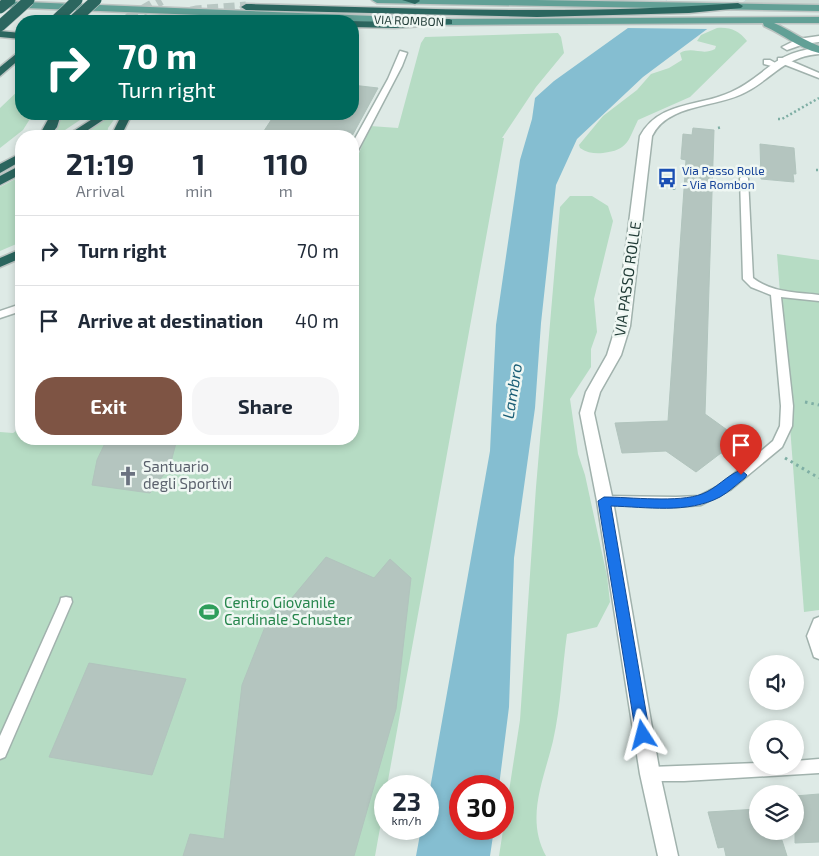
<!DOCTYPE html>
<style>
body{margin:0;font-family:"Exo 2",sans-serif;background:#f6f6f7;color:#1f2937;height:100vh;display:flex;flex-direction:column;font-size:19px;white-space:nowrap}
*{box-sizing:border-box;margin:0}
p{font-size:16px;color:#747a83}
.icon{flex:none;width:28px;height:28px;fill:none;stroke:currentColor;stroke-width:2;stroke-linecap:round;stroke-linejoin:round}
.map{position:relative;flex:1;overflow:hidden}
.panel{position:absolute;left:15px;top:130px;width:344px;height:315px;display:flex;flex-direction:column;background:#fff;border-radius:20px;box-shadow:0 2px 8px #0003}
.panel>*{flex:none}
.hud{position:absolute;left:15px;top:15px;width:344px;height:105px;border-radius:20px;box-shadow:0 2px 8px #0003;background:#00695c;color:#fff;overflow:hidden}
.buttons{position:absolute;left:749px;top:655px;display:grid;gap:10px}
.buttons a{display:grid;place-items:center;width:55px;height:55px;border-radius:50%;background:#fff;box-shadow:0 2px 8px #0003;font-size:25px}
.speed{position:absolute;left:374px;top:775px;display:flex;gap:10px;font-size:25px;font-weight:700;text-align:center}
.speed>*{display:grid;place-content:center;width:65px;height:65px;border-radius:50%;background:#fff;box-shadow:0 2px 8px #0003;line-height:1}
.speed small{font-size:12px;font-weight:400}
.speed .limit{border:8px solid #d22;background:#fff;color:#111}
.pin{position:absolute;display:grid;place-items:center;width:42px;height:42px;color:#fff;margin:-51px -21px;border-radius:50% 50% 50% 0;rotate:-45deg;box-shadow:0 0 5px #0007}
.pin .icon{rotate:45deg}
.me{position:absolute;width:55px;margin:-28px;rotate:351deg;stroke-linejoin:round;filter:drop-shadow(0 0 4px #0008)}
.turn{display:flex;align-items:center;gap:18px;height:105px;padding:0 20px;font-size:22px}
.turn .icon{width:65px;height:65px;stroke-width:2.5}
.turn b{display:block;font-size:35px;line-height:42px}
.eta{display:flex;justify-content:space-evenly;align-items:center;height:85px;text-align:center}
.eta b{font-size:30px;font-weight:700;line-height:35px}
.button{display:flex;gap:10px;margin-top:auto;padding:10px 20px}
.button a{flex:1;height:58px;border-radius:20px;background:#7e5444;color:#fff;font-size:20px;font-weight:700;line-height:58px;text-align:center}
.button a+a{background:#f6f6f7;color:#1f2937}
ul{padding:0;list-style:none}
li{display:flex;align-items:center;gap:15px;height:70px;padding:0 20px;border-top:1px solid #e0e1e3}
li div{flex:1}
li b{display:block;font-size:19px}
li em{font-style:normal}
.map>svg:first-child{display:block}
.built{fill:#ccdad5}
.green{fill:#b6dcc4}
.water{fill:#85bed1}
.pier{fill:#deeae6}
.building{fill:#b4c5bf;stroke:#b1c4bd}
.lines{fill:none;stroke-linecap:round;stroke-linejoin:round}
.highway-tunnel{stroke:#b8c7c3;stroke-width:11;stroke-dasharray:11 5.5;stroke-linecap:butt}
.lane-casing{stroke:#a1b2ad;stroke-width:3}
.street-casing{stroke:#a1b2ad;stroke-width:3}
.primary-casing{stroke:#bcc4c2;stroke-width:3}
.highway-casing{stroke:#bcc4c2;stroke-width:3}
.path-far1{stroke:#7eaea4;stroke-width:2.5;stroke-dasharray:2 2.5;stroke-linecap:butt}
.path{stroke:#7eaea4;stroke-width:3;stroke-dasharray:2.5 4;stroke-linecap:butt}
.lane{fill:#fff;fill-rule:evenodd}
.street{fill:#fff;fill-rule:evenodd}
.primary{fill:#62a096;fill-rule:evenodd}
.highway{fill:#2b665f;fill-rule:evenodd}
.highway-bridge-casing{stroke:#bcc4c2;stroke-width:12;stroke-linecap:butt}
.highway-bridge{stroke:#2b665f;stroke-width:11}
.route{fill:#1a73e8;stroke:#114b97}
.labels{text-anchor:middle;stroke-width:5;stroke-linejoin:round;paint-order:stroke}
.far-street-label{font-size:12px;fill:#1f3a35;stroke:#eff7f3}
.far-transit-label{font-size:12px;fill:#164399;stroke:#eff7f3;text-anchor:start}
.street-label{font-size:15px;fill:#1f3a35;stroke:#eff7f3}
.worship-label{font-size:15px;fill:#5b616d;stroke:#eff7f3;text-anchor:start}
.leisure-label{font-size:15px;fill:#27864d;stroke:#eff7f3;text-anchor:start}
.water-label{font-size:16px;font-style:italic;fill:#1a5e76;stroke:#eff7f3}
</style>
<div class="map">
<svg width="819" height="856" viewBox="0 0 819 856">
<rect width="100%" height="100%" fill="#deeae6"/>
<polygon class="built" points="746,0 819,0 819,8 738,6"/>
<g class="green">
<polygon points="161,17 268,20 275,21 166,21"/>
<path d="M717 28C731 27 739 31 747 41L690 97 638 120C628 141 628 150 603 153 596 154 587 153 580 148L579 145 603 116 637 90 651 74 669 68 682 60 680 53C693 46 702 56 715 49L716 46 697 41 701 35Z"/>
<polygon points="558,33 561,37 564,53 536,87 502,138 504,138 387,786 385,786 385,800 375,856 0,856 0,432 13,433 21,428 21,439 352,439 353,168 370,126 398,128 421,43 425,37"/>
<polygon points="21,88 21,114 33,114 23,130 0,148 0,108"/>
<polygon points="62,114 89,114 56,136 49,136"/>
<polygon points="118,114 108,128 107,136 80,136 107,117"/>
<polygon points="21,176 21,242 0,251 0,187"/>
<path d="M570 196H592L608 206 613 221 594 299 597 332 591 349V367L570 399 578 454 585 475 607 576 610 602 597 627 567 634C562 669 561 706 553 741 544 779 525 818 546 856H499L520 720 536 487 560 207Z"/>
<polygon points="777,254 819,260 819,610 804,612"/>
</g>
<polygon class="water" points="667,0 746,0 643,77 577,139 556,185 541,323 535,408 514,558 509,707 499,786 460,786 460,829 494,829 490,856 416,856 421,829 428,829 428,800 490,451 496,325 520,160 532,119 535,98 554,81"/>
<polygon class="pier" points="667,0 746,0 709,29 626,28"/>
<g class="building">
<polygon points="352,85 378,88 352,136 280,136 262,134 275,114 352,114"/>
<polygon points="693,128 714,130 705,414 748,445 730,459 721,453 696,472 666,451 622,453 615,423 668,421 686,160 681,159 683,134 692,135"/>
<polygon points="760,144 794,148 796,174 793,174 794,182 761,179"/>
<polygon points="107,439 177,439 170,466 150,493 92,485 97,460"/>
<polygon points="326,557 374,578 390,559 411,578 396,709 354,856 183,856 190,834 224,839 242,685 276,599 291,599"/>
<polygon points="89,663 186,679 152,775 49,757"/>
<polygon points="819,794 819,842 795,843 795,796"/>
<polygon points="758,809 758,831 779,831 787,856 726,856 724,847 718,848 708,812"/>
</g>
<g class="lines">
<g class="highway-tunnel">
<polyline points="128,19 161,0"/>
<polyline points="159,20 196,11 246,7"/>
</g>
<defs>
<g id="lane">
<polygon points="400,51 407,53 402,66 356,154 352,156 352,144 388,79"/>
<polygon points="778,58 784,58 819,73 819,78 778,62"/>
<polygon points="764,60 770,60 779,65 775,67 764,64"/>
<path d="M744 175 748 178 753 278C772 293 796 292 819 295V301L781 297 793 406 792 426 782 447 730 490 701 505 676 507 601 504 599 501 601 498 605 496 676 497 699 496 722 484 773 441 780 426 781 406 771 295 751 287 743 279 740 178Z"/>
<polygon points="21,304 21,311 0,318 0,311"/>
<polygon points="66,597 71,598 72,602 5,757 0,759 0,736 60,602 61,598"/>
<polygon points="819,617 819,659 814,657 807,636 814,619"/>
<polygon points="819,759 819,773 684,781 650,781 645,779 643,774 645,769 650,767 758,763 758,766 795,766 795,761"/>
</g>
<g id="street">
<polygon points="819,36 819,42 804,44 787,50 782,47 798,39"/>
<path d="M819 48V54C784 57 774 77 746 92 717 108 668 103 652 136L630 326 621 355 600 392 594 413 613 501 660 774 678 856H658L640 774 597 501 580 413 586 392 607 355 616 326 640 136C659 101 699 107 731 92 768 75 772 52 819 48Z"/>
</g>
<g id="primary">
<polygon points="372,0 536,0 819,5 819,11 377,3"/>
<path d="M0 1 449 19 819 17V23H774C790 30 803 40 819 46V53C798 48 783 34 764 26L763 23 449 25 0 7Z"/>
</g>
<g id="highway">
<polygon points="402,0 419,0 420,1 415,4"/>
<path d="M738 3 743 6 741 8 689 13 537 17 246 10 241 7 246 4C410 8 574 16 738 3Z"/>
<polygon points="128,16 131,17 131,21 118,21"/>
<polygon points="159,17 162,18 163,21 152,21"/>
<polygon points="449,19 452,20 452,24 395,28 352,27 351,21 395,22"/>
<polygon points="0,31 21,33 21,39 0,37"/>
<polygon points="21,50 21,58 0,76 0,67"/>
<polygon points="51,114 61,114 57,127 50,136 39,136"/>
<polygon points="100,114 112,114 79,136 66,136"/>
<polygon points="122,114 132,114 121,136 111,136"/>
<polygon points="21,153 21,161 0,173 0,164"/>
<polygon points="21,165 21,174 0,185 0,176"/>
<polygon points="21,249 21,258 0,267 0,258"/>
</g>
</defs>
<use href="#lane" class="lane-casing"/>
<use href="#street" class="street-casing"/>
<use href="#primary" class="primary-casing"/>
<use href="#highway" class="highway-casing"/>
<g class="path-far1">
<polyline points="778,119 782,119 819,98"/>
<polyline points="718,128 722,127"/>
<polyline points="816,170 819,170"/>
<polyline points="674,190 675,169"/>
</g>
<g class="path">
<polyline points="805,402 819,405"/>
<polyline points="785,458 819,478"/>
</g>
<use href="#lane" class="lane"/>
<use href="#street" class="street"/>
<use href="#primary" class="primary"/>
<use href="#highway" class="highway"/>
<defs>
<g id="highway-bridge">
<polyline points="0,8 10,0"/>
<polyline points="55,21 77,0"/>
<polyline points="73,21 96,0"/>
<polyline points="0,26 29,0"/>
</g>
</defs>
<use href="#highway-bridge" class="highway-bridge-casing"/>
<use href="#highway-bridge" class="highway-bridge"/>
</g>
<path class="route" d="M741 470 747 475 745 478C737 484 729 492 720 497 688 514 646 507 611 506L650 735 648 739 643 741 638 739 636 735 598 501 604 497C630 497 679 503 702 494 716 489 727 475 741 470Z"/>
<defs>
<symbol id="bus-bare" viewBox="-9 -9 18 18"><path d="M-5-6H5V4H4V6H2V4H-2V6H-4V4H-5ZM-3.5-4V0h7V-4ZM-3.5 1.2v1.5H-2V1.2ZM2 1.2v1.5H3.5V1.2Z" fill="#1a4fb4" stroke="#eff7f3" stroke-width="2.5" paint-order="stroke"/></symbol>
<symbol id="church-bare" viewBox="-9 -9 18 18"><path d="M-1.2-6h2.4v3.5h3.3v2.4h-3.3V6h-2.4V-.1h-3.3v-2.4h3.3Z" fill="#6b7280" stroke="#eff7f3" stroke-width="2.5" paint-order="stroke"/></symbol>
<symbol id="stadium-bare" viewBox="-9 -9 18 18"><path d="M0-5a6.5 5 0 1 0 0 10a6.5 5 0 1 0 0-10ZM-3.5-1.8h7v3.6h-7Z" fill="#2e9e5b" stroke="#eff7f3" stroke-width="2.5" paint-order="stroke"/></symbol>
</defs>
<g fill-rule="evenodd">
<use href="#bus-bare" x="653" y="164" width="28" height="28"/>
<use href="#church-bare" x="114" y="462" width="28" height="28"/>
<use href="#stadium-bare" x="195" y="598" width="28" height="28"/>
</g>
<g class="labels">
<g class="far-street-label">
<text transform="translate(409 21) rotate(2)" y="4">VIA ROMBON</text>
</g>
<g class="far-transit-label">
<text x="682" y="175">Via Passo Rolle<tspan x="682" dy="14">- Via Rombon</tspan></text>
</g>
<g class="street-label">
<text transform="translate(628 279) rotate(-82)" y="5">VIA PASSO ROLLE</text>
</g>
<g class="worship-label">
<text x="143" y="472">Santuario<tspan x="143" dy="17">degli Sportivi</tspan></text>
</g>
<g class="leisure-label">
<text x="224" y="608">Centro Giovanile<tspan x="224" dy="17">Cardinale Schuster</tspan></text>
</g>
<g class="water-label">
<text transform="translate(512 391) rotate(-81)" y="6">Lambro</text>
</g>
</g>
</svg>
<div class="buttons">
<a><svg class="icon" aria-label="sound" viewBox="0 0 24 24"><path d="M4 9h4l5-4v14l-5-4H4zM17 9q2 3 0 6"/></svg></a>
<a><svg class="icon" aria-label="search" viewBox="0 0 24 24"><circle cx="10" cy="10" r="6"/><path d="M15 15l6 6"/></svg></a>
<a><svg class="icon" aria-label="layers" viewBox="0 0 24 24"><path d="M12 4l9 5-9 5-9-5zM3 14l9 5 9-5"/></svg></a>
</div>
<div class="speed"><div>23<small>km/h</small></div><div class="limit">30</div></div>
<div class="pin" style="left:741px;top:475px;background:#d93025"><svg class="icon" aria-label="arrive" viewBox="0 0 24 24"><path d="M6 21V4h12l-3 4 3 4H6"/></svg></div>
<svg class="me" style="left:643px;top:735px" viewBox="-20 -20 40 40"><path d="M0-17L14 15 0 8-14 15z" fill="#1a73e8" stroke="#fff" stroke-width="4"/></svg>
<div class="hud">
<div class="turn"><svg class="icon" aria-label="right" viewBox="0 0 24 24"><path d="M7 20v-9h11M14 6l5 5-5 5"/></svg><div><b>70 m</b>Turn right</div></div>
</div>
<section class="panel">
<div class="eta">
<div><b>21:19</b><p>Arrival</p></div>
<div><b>1</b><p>min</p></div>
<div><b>110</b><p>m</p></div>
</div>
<ul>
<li><svg class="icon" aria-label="right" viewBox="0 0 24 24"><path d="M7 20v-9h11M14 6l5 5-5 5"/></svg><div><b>Turn right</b></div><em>70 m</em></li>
<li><svg class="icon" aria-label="arrive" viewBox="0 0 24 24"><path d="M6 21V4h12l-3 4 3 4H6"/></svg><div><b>Arrive at destination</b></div><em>40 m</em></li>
</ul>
<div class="button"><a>Exit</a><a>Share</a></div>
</section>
</div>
